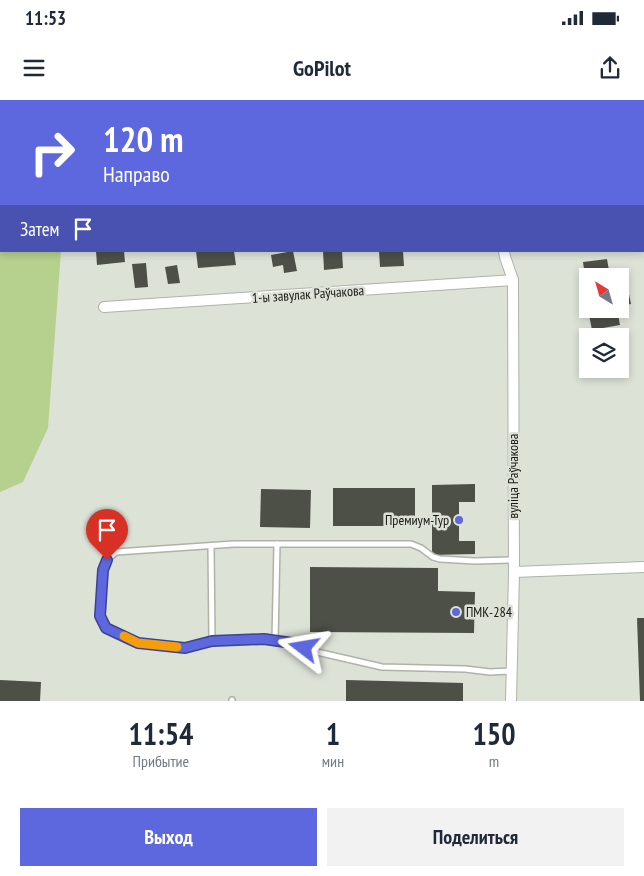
<!DOCTYPE html>
<html lang="ru">
<meta charset="utf-8">
<style>
body{margin:0;font-family:"PT Sans Narrow",sans-serif;background:#f2f2f3;color:#1f2937;height:100vh;display:flex;flex-direction:column;font-size:19px;white-space:nowrap}
*{box-sizing:border-box;margin:0}
p{font-size:16px;color:#747a83}
.icon{flex:none;width:28px;height:28px;fill:none;stroke:currentColor;stroke-width:2;stroke-linecap:round;stroke-linejoin:round}
.map{position:relative;height:601px;overflow:hidden}
.sheet{display:flex;flex-direction:column;background:#fff;flex:1}
.sheet>*{flex:none}
.guide{position:absolute;left:0px;top:0px;width:645px;height:152px;box-shadow:0 2px 8px #0003;background:#5d67de;color:#fff;overflow:hidden}
.needle{width:32px;rotate:323deg}
.buttons{position:absolute;left:579px;top:168px;display:grid;gap:10px}
.buttons a{display:grid;place-items:center;width:50px;height:50px;border-radius:0px;background:#fff;box-shadow:0 2px 8px #0003;font-size:25px}
.pin{position:absolute;display:grid;place-items:center;width:42px;height:42px;color:#fff;margin:-51px -21px;border-radius:50% 50% 50% 0;rotate:-45deg;box-shadow:0 0 5px #0007}
.pin .icon{rotate:45deg}
.me{position:absolute;width:55px;margin:-28px;rotate:284deg;stroke-linejoin:round;filter:drop-shadow(0 0 4px #0008)}
.turn{display:flex;align-items:center;gap:18px;height:105px;padding:0 20px;font-size:22px}
.turn .icon{width:65px;height:65px;stroke-width:2.5}
.turn b{display:block;font-size:35px;line-height:42px}
.then{display:flex;align-items:center;height:48px;padding:0 20px;background:#0003;gap:10px;font-size:19px}
.eta{display:flex;justify-content:space-evenly;align-items:center;height:85px;text-align:center}
.eta b{font-size:30px;font-weight:800;line-height:35px}
.action{display:flex;gap:10px;margin-top:auto;padding:10px 20px}
.action a{flex:1;height:58px;border-radius:0px;background:#5d67de;color:#fff;font-size:20px;font-weight:800;line-height:58px;text-align:center}
.action a+a{background:#f2f2f3;color:#1f2937}
.status{display:flex;justify-content:space-between;align-items:center;height:35px;padding:0 25px;background:#fff;direction:ltr}
.status svg{height:14px;fill:currentColor}
header{display:flex;justify-content:space-between;align-items:center;height:65px;padding:0 20px;background:#fff;font-size:22px;font-weight:800}
.map>svg:first-child{display:block}
.green{fill:#b6d08e}
.building{fill:#4d5047}
.lines{fill:none;stroke-linecap:round;stroke-linejoin:round}
.service-casing{stroke:#aeb3a8;stroke-width:8}
.minor-casing{stroke:#aeb3a8;stroke-width:12}
.service{stroke:#fff;stroke-width:5}
.minor{stroke:#fff;stroke-width:10}
.route-casing{stroke:#3c4390;stroke-width:12}
.route{stroke:#5d67de;stroke-width:9}
.slow{stroke:#f59e0b;stroke-width:9}
.poi-dot{fill:#5d67de;stroke:#dde2d7;stroke-width:2}
.labels{text-anchor:middle;stroke-width:5;stroke-linejoin:round;paint-order:stroke}
.street-label{font-size:14px;fill:#181915;stroke:#dde2d7}
.poi-label{font-size:14px;fill:#181915;stroke:#dde2d7;text-anchor:end}
</style>
<div class="status"><b>11:53</b><svg viewBox="0 0 49 12"><path d="M0 12V9h3v3zM5 12V6h3v6zM10 12V3h3v9zM15 12V0h3v12zM26 1h20v11H26zM47 4h2v5h-2z"/></svg></div>
<header><svg class="icon" aria-label="menu" viewBox="0 0 24 24"><path d="M4 6h16M4 12h16M4 18h16"/></svg>GoPilot<svg class="icon" aria-label="share" viewBox="0 0 24 24"><path d="M12 15V3M7 8l5-5 5 5M5 13v7h14v-7"/></svg></header>
<div class="map">
<svg width="644" height="601" viewBox="0 0 644 601">
<rect width="100%" height="100%" fill="#dde2d7"/>
<g class="green">
<polygon points="75,0 153,0 152,1 72,1"/>
<polygon points="1,31 1,151 61,151 48,328 23,382 0,392 0,32"/>
</g>
<g class="building">
<polygon points="96,151 124,151 125,162 97,165"/>
<polygon points="196,151 234,151 236,165 198,168"/>
<polygon points="293,151 297,171 284,173 283,165 273,167 271,155"/>
<polygon points="323,151 342,151 343,168 324,170"/>
<polygon points="379,151 403,151 404,166 380,167"/>
<polygon points="607,159 610,176 588,176 588,184 586,184 583,162"/>
<polygon points="146,163 148,187 135,188 132,164"/>
<polygon points="177,165 180,183 168,184 165,167"/>
<polygon points="627,185 631,204 620,206 620,186"/>
<polygon points="596,209 617,209 620,225 592,230 588,210"/>
<polygon points="475,384 475,402 459,402 459,441 475,441 475,454 432,455 432,385"/>
<rect x="333" y="388" width="82" height="38"/>
<polygon points="261,389 311,390 310,428 260,427"/>
<polygon points="310,467 438,468 438,491 475,492 474,533 310,532"/>
<polygon points="637,518 644,518 644,601 640,601"/>
<polygon points="0,580 41,582 40,601 0,601"/>
<polygon points="346,580 463,583 463,601 346,601"/>
</g>
<g class="lines">
<defs>
<g id="service">
<polyline points="211,446 212,541"/>
<polyline points="275,541 277,444"/>
<polyline points="512,571 490,572 465,569 382,567 317,552 292,543 264,539 212,541 185,548 138,543 106,528 100,516 103,470 107,460 116,452 234,444 411,444 421,448 433,457 440,459 475,461 514,460"/>
<polyline points="232,601 232,600"/>
</g>
<g id="minor">
<polyline points="480,0 481,1"/>
<polyline points="504,151 505,157 513,180 514,472 511,601"/>
<polyline points="104,207 513,180"/>
<polyline points="514,472 644,467"/>
</g>
</defs>
<use href="#service" class="service-casing"/>
<use href="#minor" class="minor-casing"/>
<use href="#service" class="service"/>
<use href="#minor" class="minor"/>
</g>
<g class="lines">
<defs>
<polyline id="route" points="107,460 103,470 100,516 106,528 138,543 185,548 212,541 264,539 292,543 304,548"/>
</defs>
<use href="#route" class="route-casing"/>
<use href="#route" class="route"/>
<polyline class="slow" points="124,536 138,543 177,547"/>
</g>
<g class="poi-dot">
<circle cx="459" cy="420" r="5"/>
<circle cx="456" cy="512" r="5"/>
</g>
<g class="labels">
<g class="street-label">
<text transform="translate(308 194) rotate(-4)" y="5">1-ы завулак Раўчакова</text>
<text transform="translate(513 376) rotate(-90)" y="5">вуліца Раўчакова</text>
</g>
<g class="poi-label">
<text x="449" y="425">Премиум-Тур</text>
<text x="466" y="517" text-anchor="start">ПМК-284</text>
</g>
</g>
</svg>
<div class="buttons">
<a><svg class="needle" viewBox="-14 -14 28 28"><path d="M0-13l5 13h-10z" fill="#e53935"/><path d="M0 13l5-13h-10z" fill="#747a83"/></svg></a>
<a><svg class="icon" aria-label="layers" viewBox="0 0 24 24"><path d="M12 4l9 5-9 5-9-5zM3 14l9 5 9-5"/></svg></a>
</div>
<div class="pin" style="left:107px;top:460px;background:#d93025"><svg class="icon" aria-label="arrive" viewBox="0 0 24 24"><path d="M6 21V4h12l-3 4 3 4H6"/></svg></div>
<svg class="me" style="left:304px;top:548px" viewBox="-20 -20 40 40"><path d="M0-17L14 15 0 8-14 15z" fill="#5d67de" stroke="#fff" stroke-width="4"/></svg>
<div class="guide">
<div class="turn"><svg class="icon" aria-label="right" viewBox="0 0 24 24"><path d="M7 20v-9h11M14 6l5 5-5 5"/></svg><div><b>120 m</b>Направо</div></div>
<div class="then">Затем<svg class="icon" aria-label="arrive" viewBox="0 0 24 24"><path d="M6 21V4h12l-3 4 3 4H6"/></svg></div>
</div>
</div>
<section class="sheet">
<div class="eta">
<div><b>11:54</b><p>Прибытие</p></div>
<div><b>1</b><p>мин</p></div>
<div><b>150</b><p>m</p></div>
</div>
<div class="action"><a>Выход</a><a>Поделиться</a></div>
</section>
